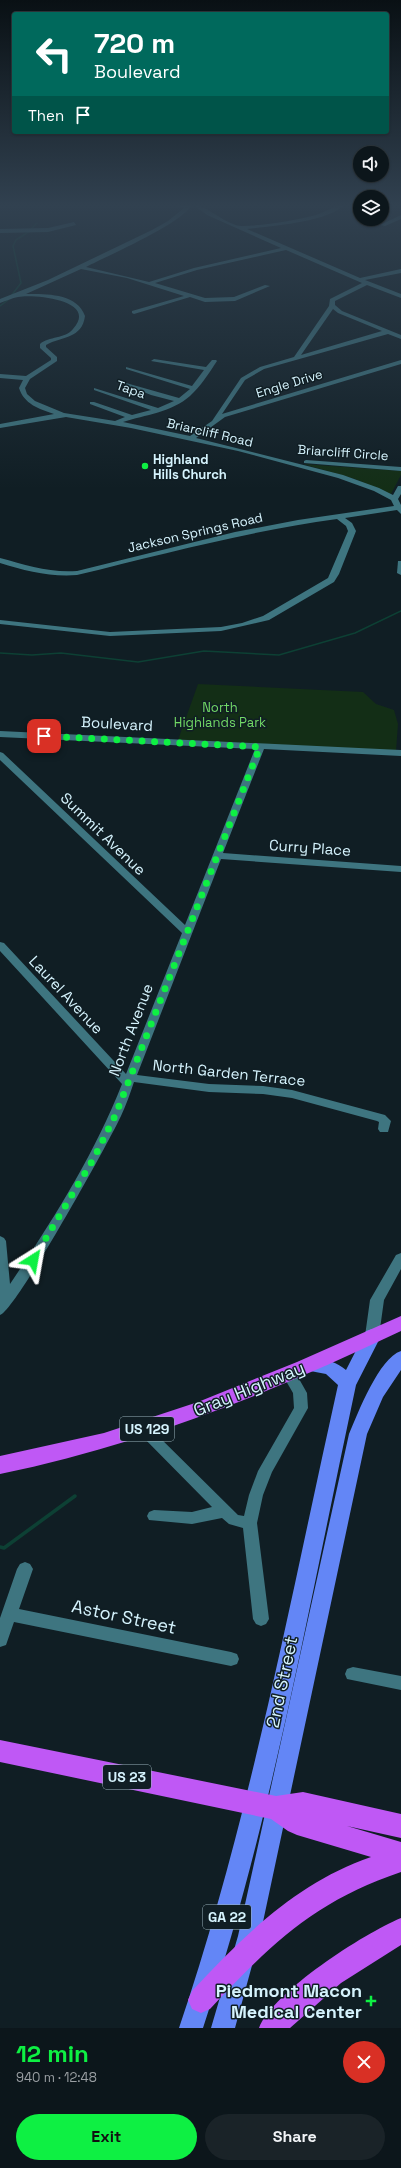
<!DOCTYPE html>
<meta charset="utf-8">
<style>
body{margin:0;font-family:"Space Grotesk",sans-serif;background:#1a2328;color:#f1f3f6;height:100vh;display:flex;flex-direction:column;font-size:15px;white-space:nowrap}
*{box-sizing:border-box;margin:0}
p{font-size:13px;color:#9a9fa3}
.icon{flex:none;width:22px;height:22px;fill:none;stroke:currentColor;stroke-width:2;stroke-linecap:round;stroke-linejoin:round}
.map{position:relative;height:2028px;overflow:hidden}
.details{display:flex;flex-direction:column;background:#0c161b;flex:1}
.details>*{flex:none}
.hud{position:absolute;left:12px;top:12px;width:377px;height:122px;border-radius:4px;box-shadow:0 1px 3px #0004,0 0 0 1px #2c353a;background:#00695c;color:#fff;overflow:hidden}
.controls{position:absolute;left:353px;top:146px;display:grid;gap:8px}
.controls a{display:grid;place-items:center;width:36px;height:36px;border-radius:50%;background:#0c161b;box-shadow:0 1px 3px #0004,0 0 0 1px #2c353a;font-size:20px}
.pin{position:absolute;display:grid;place-items:center;width:34px;height:34px;color:#fff;margin:-17px;border-radius:8px;box-shadow:0 2px 6px #0006}
.me{position:absolute;width:44px;margin:-22px;rotate:34deg;stroke-linejoin:round;filter:drop-shadow(0 0 3px #0008)}
.turn{display:flex;align-items:center;gap:14px;height:84px;padding:0 16px;font-size:18px}
.turn .icon{width:52px;height:52px;stroke-width:2.5}
.turn b{display:block;font-size:28px;line-height:34px}
.then{display:flex;align-items:center;height:38px;padding:0 16px;background:#0003;gap:8px;font-size:15px}
.round{display:grid;place-items:center;flex:none;width:42px;height:42px;border-radius:21px;background:#1a2328}
.head{display:flex;align-items:center;justify-content:space-between;height:68px;padding:0 16px}
h1{font-size:24px;font-weight:700;line-height:30px;color:#0ef043}
.button{display:flex;gap:8px;margin-top:auto;padding:8px 16px}
.button a{flex:1;height:46px;border-radius:24px;background:#0ef043;color:#111;font-size:16px;font-weight:700;line-height:46px;text-align:center}
.button a+a{background:#1a2328;color:#f1f3f6}
.map>svg:first-child{display:block}
.green{fill:#132e16}
.lines{fill:none;stroke-linecap:round;stroke-linejoin:round}
.stream-far1{stroke:#0d4034;stroke-width:1.5}
.stream{stroke:#0d4034;stroke-width:3.5}
.minor{fill:#3e7580;fill-rule:evenodd}
.major{fill:#6386f6;fill-rule:evenodd}
.highway{fill:#bf58f5;fill-rule:evenodd}
.route{stroke:#0ef043;stroke-width:7;stroke-dasharray:0 12.6}
.poi-dot{fill:#0ef043;stroke:#101e24;stroke-width:1.5}
.labels{text-anchor:middle;stroke-width:3;stroke-linejoin:round;paint-order:stroke}
.far-street-label{font-size:13px;fill:#d5f3fd;stroke:#101e24}
.far-poi-label{font-size:13px;font-weight:bold;fill:#d5f3fd;stroke:#101e24;text-anchor:start}
.far-park-label{font-size:13px;fill:#72d965;stroke:#101e24}
.shield{fill:#101e24;stroke:#9ab3bc;stroke-width:1}
.shield-label{font-size:14px;font-weight:bold;fill:#d5f3fd}
.street-label{font-size:15px;fill:#d5f3fd;stroke:#101e24}
.near-street-label{font-size:18px;fill:#d5f3fd;stroke:#101e24}
.near-poi-label{font-size:18px;font-weight:bold;fill:#d5f3fd;stroke:#101e24;text-anchor:end}
</style>
<div class="map">
<svg width="401" height="2028" viewBox="0 0 401 2028">
<rect width="100%" height="100%" fill="#101e24"/>
<g class="green">
<polygon points="303,464 401,471 401,475 391,494 355,479"/>
<polygon points="198,684 363,692 376,704 394,710 398,724 396,751 177,743"/>
</g>
<g class="lines">
<g class="stream-far1">
<polyline points="32,228 37,223"/>
<polyline points="11,296 21,283 13,246 16,240 30,231"/>
<polyline points="0,306 8,300"/>
<polyline points="0,653 32,655 61,653 138,662 204,651 279,655 355,633 401,611"/>
</g>
<polyline class="stream" points="0,1547 4,1548 75,1496"/>
<g class="minor">
<path d="M173 205H192C181 224 109 255 86 267L149 282 194 268 281 248 207 215 194 205C207 205 228 227 243 226 267 225 293 221 316 215 325 212 335 205 344 205 328 222 271 226 247 229L360 278 401 269V273L365 280 401 294V298L367 285 335 301V305L342 311 401 335V339L388 334 264 369 245 380 222 414 401 360V364L225 417 196 438 343 475 379 488 393 495 398 486H401V494L398 499 401 505V514L397 510 345 518 352 523 356 531 339 574 334 582 269 620 221 631 110 636 0 624V620L110 632 221 627 242 623 263 616 328 578 348 531 346 526 337 519C249 531 163 554 77 575 50 577 25 571 0 563V558C26 565 49 573 77 571L235 532 298 520 394 506 391 500 374 491 338 478 238 451 131 428 66 417 0 428V424L54 414C39 409 24 404 19 388L23 380 0 378V374L26 376 51 360V358L40 348V344C49 336 65 339 73 329 99 300 34 294 18 297 12 298 6 301 0 303V299L48 280 152 230 168 221 184 208ZM286 250 362 283 330 299 329 306 294 357 260 367 241 378 212 421 190 436 123 422C145 415 172 412 190 396 201 386 209 373 217 361L216 360H212L206 367 154 359 151 361 204 370 192 386 126 367V369L190 389 179 398 126 383V385L151 395 174 401 158 408 94 388V390L151 410 132 415 94 402H90V404L125 417 115 421 64 413 35 401 27 394 25 388 30 379 57 361V357L46 347V345C62 336 82 339 85 316 77 293 46 294 26 294L81 269 127 278 184 296 132 311V313L134 314 190 297 205 302 235 301 270 286 265 285 234 297 205 298 155 283 197 270ZM333 309 338 313 382 331 301 355Z"/>
<polygon points="401,215 401,219 385,226 380,225"/>
<polygon points="74,222 76,225 48,232 0,233 0,229 48,228"/>
<polygon points="306,460 401,467 401,471 304,463 304,461"/>
<polygon points="398,561 401,561 401,575 397,573"/>
<path d="M0 731 401 750V756L264 749 223 853 401 866V872L221 859 137 1075 209 1084 263 1086 292 1090 385 1115 391 1121 388 1132H380L378 1129 379 1122 377 1121 292 1098 263 1094 209 1092 134 1082C130 1094 126 1105 121 1116 109 1142 16 1310 0 1315V1236L4 1238 6 1241 10 1284C53 1220 94 1155 122 1084L0 951V942L4 943 126 1074 182 933 0 760V752L3 753 185 925 255 749 0 737Z"/>
<polygon points="401,1253 401,1269 384,1300 379,1336 377,1340 372,1341 367,1340 365,1336 370,1300 396,1255"/>
<polygon points="289,1369 294,1370 307,1393 308,1408 272,1472 263,1495 257,1523 269,1619 266,1624 261,1626 256,1624 253,1619 243,1528 229,1524 222,1518 192,1524 149,1520 147,1516 149,1512 154,1510 192,1512 212,1507 137,1431 139,1427 144,1425 149,1427 238,1515 244,1516 249,1495 258,1471 294,1408 293,1393 282,1374 284,1370"/>
<polygon points="25,1562 30,1564 33,1569 19,1609 231,1652 237,1654 239,1659 237,1664 231,1666 14,1622 6,1645 0,1647 0,1618 17,1569 20,1564"/>
<polygon points="353,1667 401,1676 401,1690 347,1679 345,1674 347,1669"/>
</g>
<g class="major">
<path d="M372 1329 378 1331 381 1336 356 1385C310 1600 272 1819 203 2028H179C250 1819 290 1600 338 1385L326 1374 305 1370 302 1365 305 1360C319 1356 335 1361 346 1370L366 1331Z"/>
<path d="M401 1351V1370L383 1397 367 1434 260 1936 235 2028H211L238 1936 349 1434C358 1413 379 1358 401 1351Z"/>
</g>
<g class="highway">
<path d="M401 1316V1331C269 1394 143 1444 0 1474V1456L104 1433 198 1402 297 1362Z"/>
<path d="M0 1740 276 1796 303 1792 401 1814V1838L347 1826 401 1842V1872C315 1901 271 1944 210 2009L201 2013 192 2009 188 2000 192 1991C244 1935 298 1882 371 1857L297 1835 288 1831 271 1819 0 1762Z"/>
<path d="M401 1918V1945L341 1983 290 2028H259C274 1991 363 1934 401 1918Z"/>
</g>
</g>
<linearGradient id="sky" x2="0" y2="1"><stop stop-color="#091014"/><stop offset="0.42" stop-color="#314150"/><stop offset="1" stop-color="#314150" stop-opacity="0"/></linearGradient>
<rect width="401" height="489" fill="url(#sky)"/>
<g class="lines">
<polyline class="route" points="33,1260 94,1158 115,1116 260,747 44,736"/>
</g>
<g class="poi-dot">
<circle cx="145" cy="466" r="4"/>
<path d="M369 1995h4v4h4v4h-4v4h-4v-4h-4v-4h4z"/>
</g>
<g class="labels">
<g class="far-street-label">
<text transform="translate(289 383) rotate(-17)" y="5">Engle Drive</text>
<text transform="translate(131 389) rotate(19)" y="5">Tapa</text>
<text transform="translate(210 432) rotate(13)" y="5">Briarcliff Road</text>
<text transform="translate(343 452) rotate(4)" y="5">Briarcliff Circle</text>
<text transform="translate(195 532) rotate(-13)" y="5">Jackson Springs Road</text>
</g>
<g class="far-poi-label">
<text x="153" y="464">Highland<tspan x="153" dy="15">Hills Church</tspan></text>
</g>
<g class="far-park-label">
<text x="220" y="712">North<tspan x="220" dy="15">Highlands Park</tspan></text>
</g>
<g class="shield">
<rect x="120" y="1417" width="54" height="24" rx="3"/>
<rect x="103" y="1765" width="48" height="24" rx="3"/>
<rect x="203" y="1905" width="48" height="24" rx="3"/>
</g>
<g class="shield-label">
<text x="147" y="1434">US 129</text>
<text x="127" y="1782">US 23</text>
<text x="227" y="1922">GA 22</text>
</g>
<g class="street-label">
<text transform="translate(117 724) rotate(3)" y="5">Boulevard</text>
<text transform="translate(103 834) rotate(44)" y="5">Summit Avenue</text>
<text transform="translate(310 848) rotate(4)" y="5">Curry Place</text>
<text transform="translate(66 995) rotate(47)" y="5">Laurel Avenue</text>
<text transform="translate(131 1030) rotate(-69)" y="5">North Avenue</text>
<text transform="translate(229 1073) rotate(6)" y="5">North Garden Terrace</text>
</g>
<g class="near-street-label">
<text transform="translate(249 1389) rotate(-22)" y="6">Gray Highway</text>
<text transform="translate(124 1617) rotate(12)" y="6">Astor Street</text>
<text transform="translate(282 1682) rotate(-78)" y="6">2nd Street</text>
</g>
<g class="near-poi-label">
<text x="362" y="1997">Piedmont Macon<tspan x="362" dy="21">Medical Center</tspan></text>
</g>
</g>
</svg>
<div class="controls">
<a><svg class="icon" aria-label="sound" viewBox="0 0 24 24"><path d="M4 9h4l5-4v14l-5-4H4zM17 9q2 3 0 6"/></svg></a>
<a><svg class="icon" aria-label="layers" viewBox="0 0 24 24"><path d="M12 4l9 5-9 5-9-5zM3 14l9 5 9-5"/></svg></a>
</div>
<div class="pin" style="left:44px;top:736px;background:#d93025"><svg class="icon" aria-label="arrive" viewBox="0 0 24 24"><path d="M6 21V4h12l-3 4 3 4H6"/></svg></div>
<svg class="me" style="left:33px;top:1260px" viewBox="-20 -20 40 40"><path d="M0-17L14 15 0 8-14 15z" fill="#0ef043" stroke="#fff" stroke-width="4"/></svg>
<div class="hud">
<div class="turn"><svg class="icon" aria-label="left" viewBox="0 0 24 24"><path d="M17 20v-9H6M10 6l-5 5 5 5"/></svg><div><b>720 m</b>Boulevard</div></div>
<div class="then">Then<svg class="icon" aria-label="arrive" viewBox="0 0 24 24"><path d="M6 21V4h12l-3 4 3 4H6"/></svg></div>
</div>
</div>
<section class="details">
<div class="head"><div><h1>12 min</h1><p>940 m · 12:48</p></div><a class="round" style="background:#d93025;color:#fff"><svg class="icon" aria-label="close" viewBox="0 0 24 24"><path d="M6 6l12 12M18 6L6 18"/></svg></a></div>
<div class="button"><a>Exit</a><a>Share</a></div>
</section>
